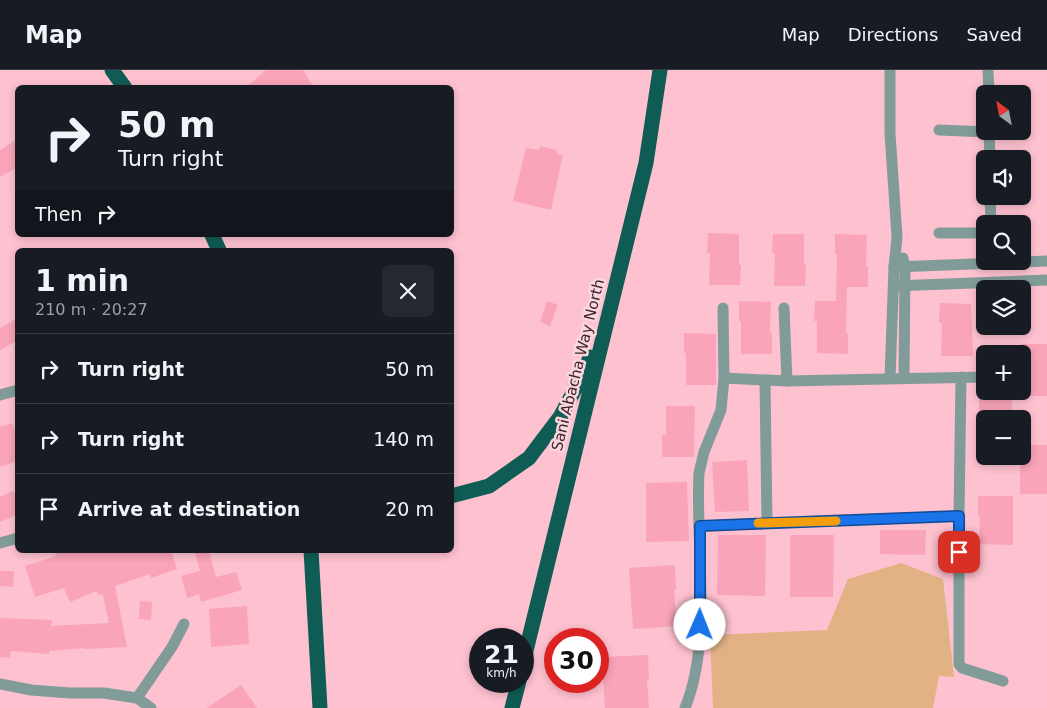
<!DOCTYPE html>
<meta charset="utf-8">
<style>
body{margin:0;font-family:"DejaVu Sans",sans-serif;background:#242831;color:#f1f3f6;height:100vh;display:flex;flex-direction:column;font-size:19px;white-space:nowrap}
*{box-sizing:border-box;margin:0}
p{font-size:16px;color:#9ea1a6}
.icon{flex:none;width:28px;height:28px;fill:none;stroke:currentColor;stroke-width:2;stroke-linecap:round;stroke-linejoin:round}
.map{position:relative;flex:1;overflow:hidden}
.side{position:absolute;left:15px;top:178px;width:439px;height:305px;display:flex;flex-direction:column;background:#171b24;border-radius:8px;box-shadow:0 2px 8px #0003}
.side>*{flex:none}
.hud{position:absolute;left:15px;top:15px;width:439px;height:152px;border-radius:8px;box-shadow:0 2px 8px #0003;background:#171b24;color:#f1f3f6;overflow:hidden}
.needle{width:32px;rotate:328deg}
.tools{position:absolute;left:976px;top:15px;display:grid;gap:10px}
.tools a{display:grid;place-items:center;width:55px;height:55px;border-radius:8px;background:#171b24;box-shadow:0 2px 8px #0003;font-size:25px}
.speed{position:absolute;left:469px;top:558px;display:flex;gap:10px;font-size:25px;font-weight:700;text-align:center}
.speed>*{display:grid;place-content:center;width:65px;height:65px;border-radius:50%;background:#171b24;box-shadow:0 2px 8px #0003;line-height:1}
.speed small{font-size:12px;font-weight:400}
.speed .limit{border:8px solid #d22;background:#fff;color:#111}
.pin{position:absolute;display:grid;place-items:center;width:42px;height:42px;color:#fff;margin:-21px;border-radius:10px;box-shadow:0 2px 8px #0006}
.me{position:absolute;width:55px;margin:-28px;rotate:1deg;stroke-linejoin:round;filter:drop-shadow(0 0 4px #0008)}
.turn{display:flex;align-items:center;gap:18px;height:105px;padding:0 20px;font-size:22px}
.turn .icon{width:65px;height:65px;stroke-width:2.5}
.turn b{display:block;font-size:35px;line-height:42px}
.then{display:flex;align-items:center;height:48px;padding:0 20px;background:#0003;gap:10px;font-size:19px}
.round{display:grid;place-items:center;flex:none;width:52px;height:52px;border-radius:8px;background:#242831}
.head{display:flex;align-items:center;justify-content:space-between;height:85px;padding:0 20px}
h1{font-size:30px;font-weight:700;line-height:38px}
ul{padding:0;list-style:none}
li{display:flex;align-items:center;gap:15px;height:70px;padding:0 20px;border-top:1px solid #363941}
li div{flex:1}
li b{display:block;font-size:19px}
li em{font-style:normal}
header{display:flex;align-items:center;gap:30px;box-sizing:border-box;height:70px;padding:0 25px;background:#171b24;border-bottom:1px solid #363941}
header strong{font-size:24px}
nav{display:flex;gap:28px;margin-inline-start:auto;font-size:18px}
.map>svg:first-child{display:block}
.green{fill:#e2b285}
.building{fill:#f9a4b8}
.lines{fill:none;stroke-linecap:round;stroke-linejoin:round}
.street{stroke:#819c98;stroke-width:11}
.highway{stroke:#0f5c54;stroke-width:15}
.route-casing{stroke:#114b97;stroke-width:12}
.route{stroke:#1a73e8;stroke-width:9}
.slow{stroke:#f59e0b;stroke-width:9}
.labels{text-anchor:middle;stroke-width:5;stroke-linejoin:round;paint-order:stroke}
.street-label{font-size:15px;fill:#3b242a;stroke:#fbd6de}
</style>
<header>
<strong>Map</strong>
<nav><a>Map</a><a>Directions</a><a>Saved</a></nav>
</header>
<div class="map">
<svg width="1047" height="638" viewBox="0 0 1047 638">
<rect width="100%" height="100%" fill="#fec1cf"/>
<polygon class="green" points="901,493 943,509 954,607 939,606 933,638 713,638 710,565 827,560 848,509"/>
<g class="building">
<polygon points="266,0 303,0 314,18 245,18"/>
<polygon points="18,69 18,97 0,107 0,80"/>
<polygon points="540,76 556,80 557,84 563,85 551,140 513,131 526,78 539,80"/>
<polygon points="708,163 739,164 739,195 741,195 740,215 709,215 710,183 707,183"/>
<polygon points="773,164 804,164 804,195 806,195 805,216 774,216 775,183 772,183"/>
<polygon points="835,164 867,165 866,196 868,196 868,217 847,217 846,263 848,263 848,284 817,283 817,251 814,251 815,231 836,231 837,184 835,184"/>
<polygon points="547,231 558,235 550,256 540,252"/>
<polygon points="739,231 771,232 770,263 772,263 772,284 741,284 741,251 739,251"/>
<polygon points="940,233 971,234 973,286 941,286 942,253 939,253"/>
<polygon points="18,248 18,270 0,280 0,258"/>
<polygon points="684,263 716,264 716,315 686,315 686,283 684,283"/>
<polygon points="1021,274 1047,274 1047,326 1022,326 1022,284 1021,284"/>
<rect x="979" y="325" width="33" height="22"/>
<polygon points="666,336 695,336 694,387 662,387 662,365 666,365"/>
<polygon points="12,353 18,370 18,391 0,397 0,357"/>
<polygon points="1022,375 1047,375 1047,424 1020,424 1020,386 1022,386"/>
<polygon points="747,390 749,441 715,442 712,392"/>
<polygon points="687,412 689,471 646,472 646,413"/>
<polygon points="13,421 18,430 18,444 0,452 0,427"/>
<polygon points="978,426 1013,426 1013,475 979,474 980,446 978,446"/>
<polygon points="880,460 926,460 925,485 880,484"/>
<polygon points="718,465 766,465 765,526 717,525"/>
<polygon points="790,465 834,465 833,527 790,527"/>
<polygon points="54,480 171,480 177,499 151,508 150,504 115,516 127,577 85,579 85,578 49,581 49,584 11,581 10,588 0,587 0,548 52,550 51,556 109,553 103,524 98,525 97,521 70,532 64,518 35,527 25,496 56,486"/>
<polygon points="194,480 209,480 216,507 236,502 242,520 201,532 199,524 187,528 181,506 200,501"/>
<polygon points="675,495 676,520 674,520 677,556 633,559 629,498"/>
<polygon points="0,501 14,501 13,517 0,516"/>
<polygon points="140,531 152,532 151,550 139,549"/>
<polygon points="247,536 249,574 211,577 209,539"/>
<polygon points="648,585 649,610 647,610 649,638 605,638 602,587"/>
<polygon points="241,615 257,638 207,638"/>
</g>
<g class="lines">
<g class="street">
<polyline points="890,0 890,63 897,167 894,197 890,308"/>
<polyline points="988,0 989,24"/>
<polyline points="939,60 989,62"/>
<polyline points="989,61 990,89"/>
<polyline points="990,126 991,154"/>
<polyline points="939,163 985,163"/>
<polyline points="903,188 905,196 904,308"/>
<polyline points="894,197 1047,191"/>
<polyline points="894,216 1047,210"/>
<polyline points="784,238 787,311"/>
<polyline points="961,307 959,446 959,594 962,598 1003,611"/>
<polyline points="724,308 787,311 985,307"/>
<polyline points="765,310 767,453"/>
<polyline points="0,325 18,320"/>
<polyline points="699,456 959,446"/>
<polyline points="0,473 18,468"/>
<polyline points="0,614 31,620 70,623 104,623 137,628 151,638"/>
<polyline points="137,628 172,577 184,554"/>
<path d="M685 638C713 570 695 476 699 403L704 382 721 340 724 308 723 238"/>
</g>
<g class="highway">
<polyline points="112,0 125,18"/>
<polyline points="212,165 219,180"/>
<polyline points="451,426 489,416 529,388 560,347 585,301 590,287"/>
<polyline points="311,480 320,638"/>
<polyline points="522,597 646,93 660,0"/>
<polyline points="512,638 519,611"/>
</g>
</g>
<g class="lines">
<defs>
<polyline id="route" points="700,555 700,456 959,446 959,482"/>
</defs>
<use href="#route" class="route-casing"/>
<use href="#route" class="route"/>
<polyline class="slow" points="758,453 836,451"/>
</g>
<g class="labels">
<g class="street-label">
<text transform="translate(578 295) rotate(-76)" y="5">Sani Abacha Way North</text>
</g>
</g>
</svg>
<div class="tools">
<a><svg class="needle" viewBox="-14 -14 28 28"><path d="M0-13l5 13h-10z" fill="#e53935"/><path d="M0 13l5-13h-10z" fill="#9ea1a6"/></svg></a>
<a><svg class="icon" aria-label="sound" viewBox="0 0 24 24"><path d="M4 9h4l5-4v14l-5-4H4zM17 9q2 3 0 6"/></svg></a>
<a><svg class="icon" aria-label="search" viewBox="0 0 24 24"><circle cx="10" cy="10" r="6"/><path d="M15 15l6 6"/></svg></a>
<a><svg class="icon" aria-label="layers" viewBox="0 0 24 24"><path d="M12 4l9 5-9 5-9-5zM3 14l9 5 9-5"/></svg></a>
<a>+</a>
<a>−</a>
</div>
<div class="speed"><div>21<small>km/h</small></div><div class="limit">30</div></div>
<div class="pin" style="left:959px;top:482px;background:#d93025"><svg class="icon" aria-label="arrive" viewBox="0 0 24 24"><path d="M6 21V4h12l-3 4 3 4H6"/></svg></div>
<svg class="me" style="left:700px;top:555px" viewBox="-20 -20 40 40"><circle r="19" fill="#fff"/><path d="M0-13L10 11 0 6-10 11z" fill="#1a73e8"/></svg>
<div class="hud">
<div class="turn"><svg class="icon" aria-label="right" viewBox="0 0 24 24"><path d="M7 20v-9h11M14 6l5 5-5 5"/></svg><div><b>50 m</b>Turn right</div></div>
<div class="then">Then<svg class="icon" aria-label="right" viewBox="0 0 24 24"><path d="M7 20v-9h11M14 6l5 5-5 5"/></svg></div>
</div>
<section class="side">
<div class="head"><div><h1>1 min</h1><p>210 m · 20:27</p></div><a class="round"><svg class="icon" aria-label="close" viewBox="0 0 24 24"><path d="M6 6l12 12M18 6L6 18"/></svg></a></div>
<ul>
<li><svg class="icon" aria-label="right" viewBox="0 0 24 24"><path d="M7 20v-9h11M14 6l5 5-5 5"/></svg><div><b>Turn right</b></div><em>50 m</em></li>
<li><svg class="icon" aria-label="right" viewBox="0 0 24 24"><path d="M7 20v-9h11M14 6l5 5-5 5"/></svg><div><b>Turn right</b></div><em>140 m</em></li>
<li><svg class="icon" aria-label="arrive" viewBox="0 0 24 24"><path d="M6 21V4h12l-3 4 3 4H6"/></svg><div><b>Arrive at destination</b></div><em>20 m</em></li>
</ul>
</section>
</div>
